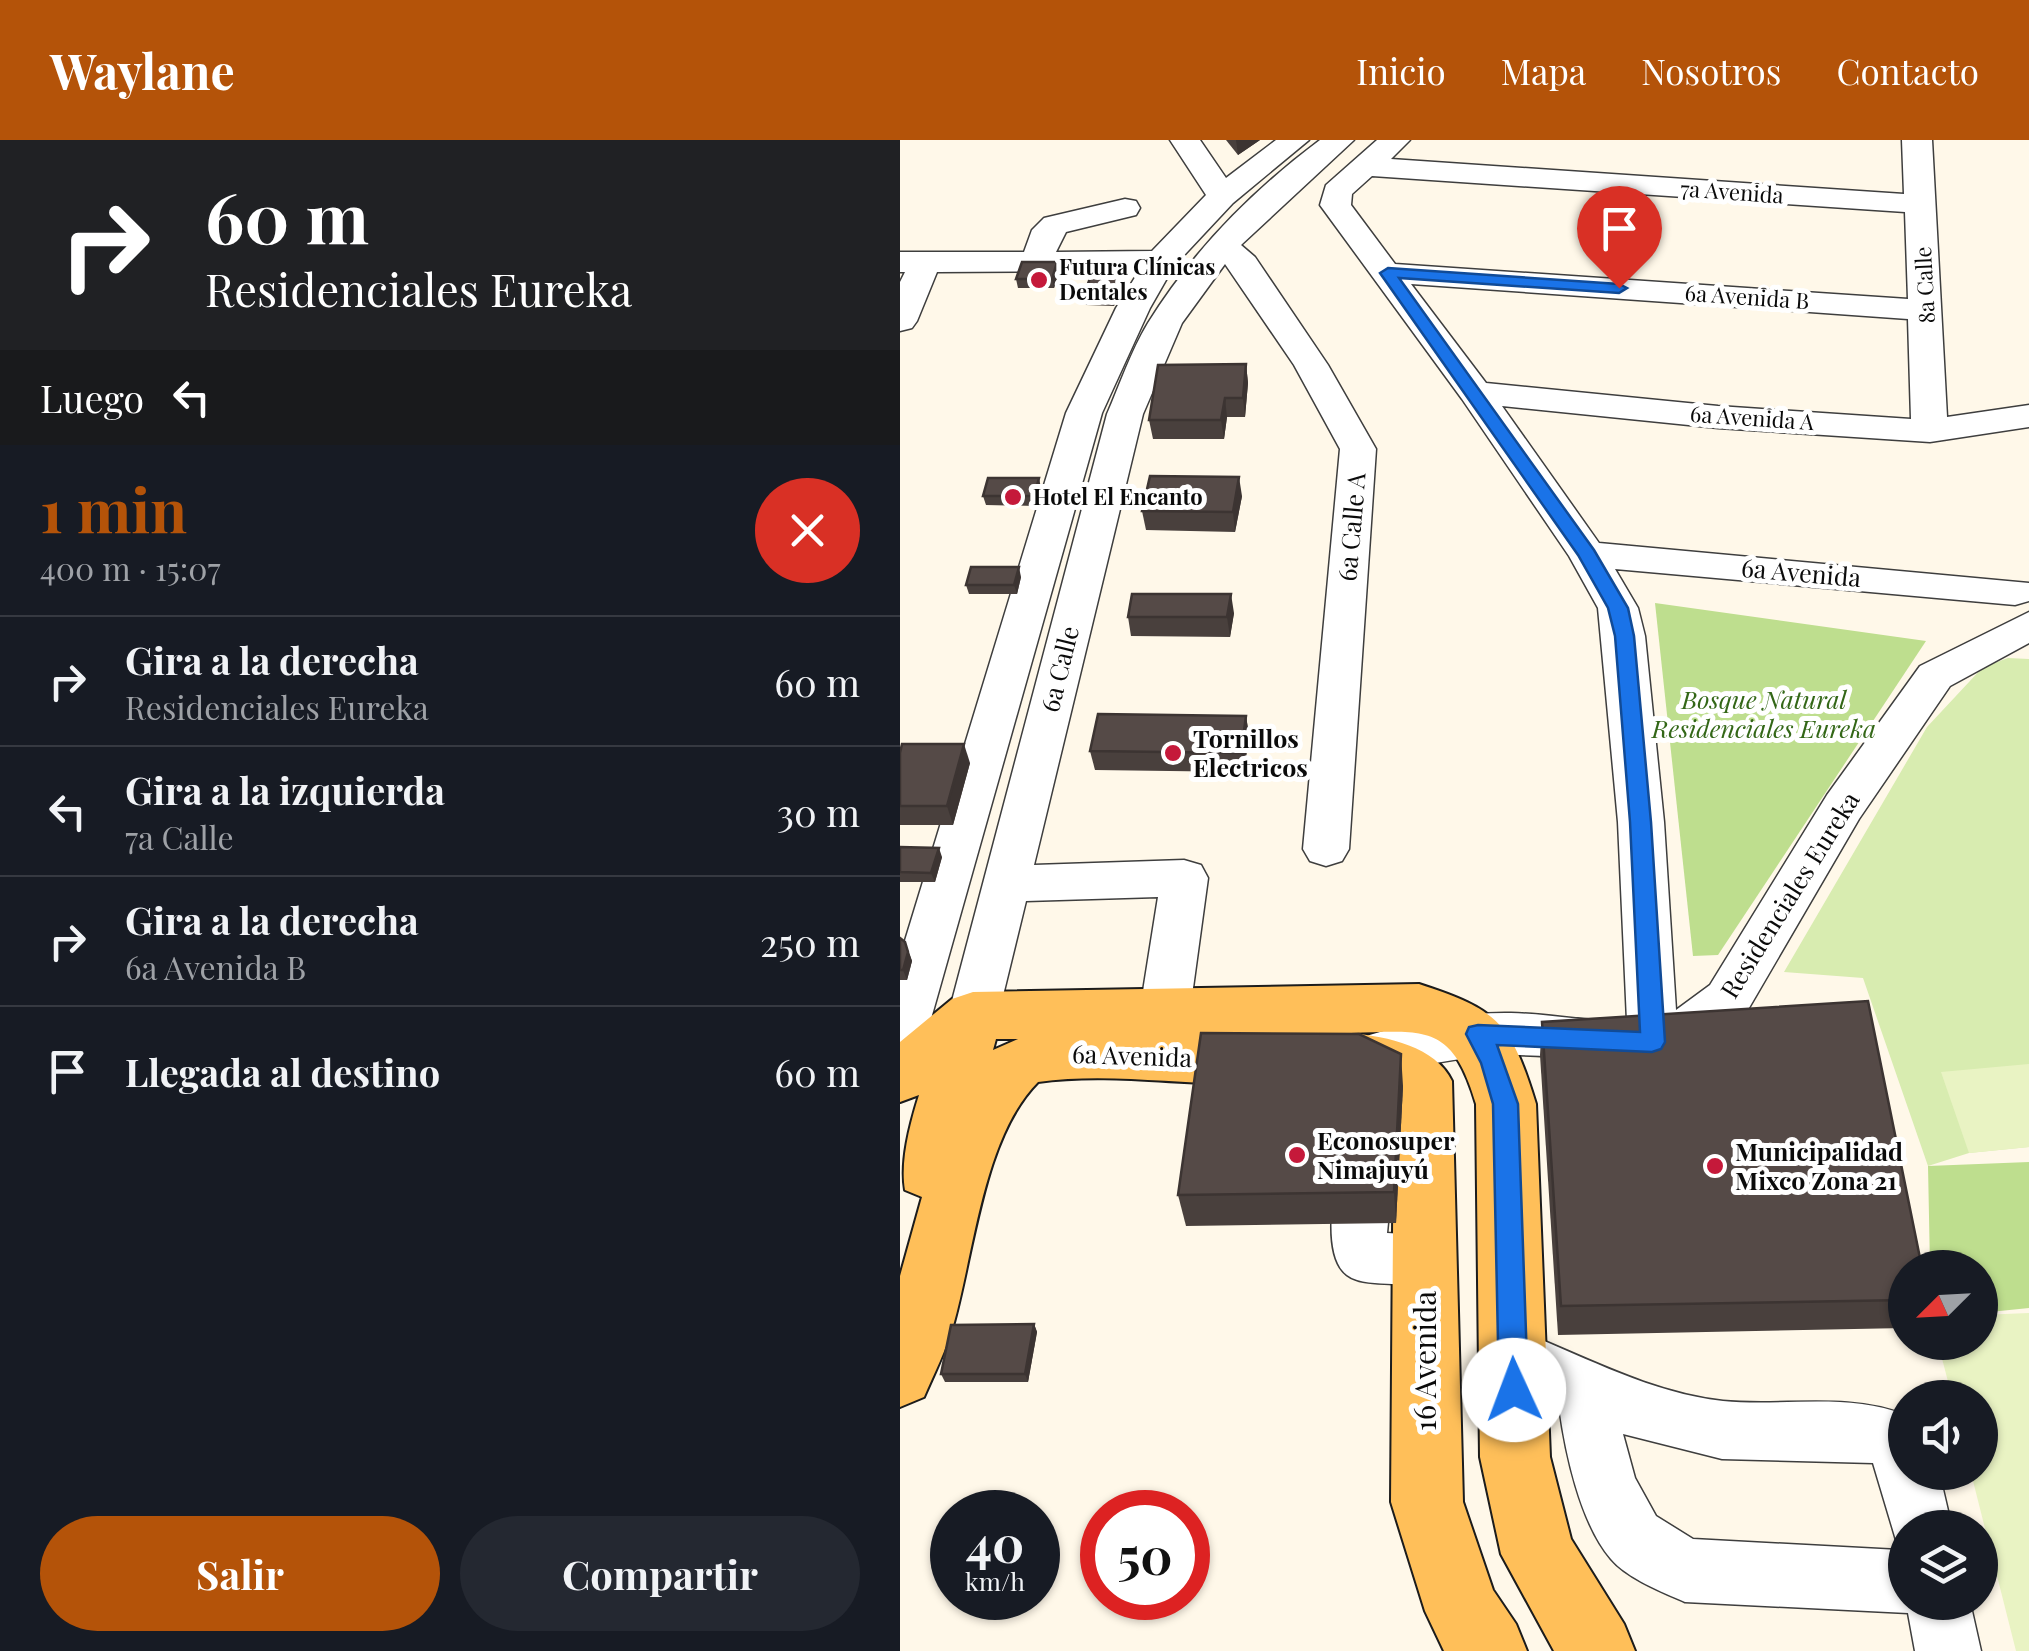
<!DOCTYPE html>
<html lang="es">
<meta charset="utf-8">
<style>
body{margin:0;font-family:"Playfair Display",serif;background:#242831;color:#f1f3f6;height:100vh;display:flex;flex-direction:column;font-size:38px;white-space:nowrap}
*{box-sizing:border-box;margin:0}
p{font-size:32px;color:#9ea1a6}
.icon{flex:none;width:55px;height:55px;fill:none;stroke:currentColor;stroke-width:2;stroke-linecap:round;stroke-linejoin:round}
.map{position:relative;flex:1;overflow:hidden}
.details{display:flex;flex-direction:column;background:#171b24;width:900px}
.details>*{flex:none}
.top-card{background:#202124;color:#fff;overflow:hidden}
.needle{width:65px;rotate:246deg}
.buttons{position:absolute;left:988px;top:1110px;display:grid;gap:20px}
.buttons a{display:grid;place-items:center;width:110px;height:110px;border-radius:50%;background:#171b24;box-shadow:0 2px 8px #0004;font-size:50px}
.speed{position:absolute;left:30px;top:1350px;display:flex;gap:20px;font-size:50px;font-weight:700;text-align:center}
.speed>*{display:grid;place-content:center;width:130px;height:130px;border-radius:50%;background:#171b24;box-shadow:0 2px 8px #0004;line-height:1}
.speed small{font-size:25px;font-weight:400}
.speed .limit{border:15px solid #d22;background:#fff;color:#111}
.pin{position:absolute;display:grid;place-items:center;width:85px;height:85px;color:#fff;margin:-102px -42px;border-radius:50% 50% 50% 0;rotate:-45deg;box-shadow:0 0 10px #0007}
.pin .icon{rotate:45deg}
.me{position:absolute;width:110px;margin:-55px;rotate:358deg;stroke-linejoin:round;filter:drop-shadow(0 0 8px #0008)}
.turn{display:flex;align-items:center;gap:35px;height:210px;padding:0 40px;font-size:45px}
.turn .icon{width:130px;height:130px;stroke-width:2.5}
.turn b{display:block;font-size:70px;line-height:85px}
.then{display:flex;align-items:center;height:95px;padding:0 40px;background:#0003;gap:20px;font-size:38px}
.round{display:grid;place-items:center;flex:none;width:105px;height:105px;border-radius:52px;background:#242831}
.overview{display:flex;align-items:center;justify-content:space-between;height:170px;padding:0 40px}
h1{font-size:60px;font-weight:700;line-height:75px;color:#b45309}
.action{display:flex;gap:20px;margin-top:auto;padding:20px 40px}
.action a{flex:1;height:115px;border-radius:60px;background:#b45309;color:#fff;font-size:40px;font-weight:700;line-height:115px;text-align:center}
.action a+a{background:#242831;color:#f1f3f6}
ul{padding:0;list-style:none}
li{display:flex;align-items:center;gap:30px;height:130px;padding:0 40px;border-top:2px solid #363941}
li div{flex:1}
li b{display:block;font-size:38px}
li em{font-style:normal}
header{display:flex;align-items:center;gap:60px;box-sizing:border-box;height:140px;padding:0 50px;background:#b45309;color:#fff}
header strong{font-size:48px}
nav{display:flex;gap:55px;margin-inline-start:auto;font-size:35px}
main{display:flex;flex:1;min-height:0}
.map>svg:first-child{display:block}
.green{fill:#d8ecb0}
.forest{fill:#bede8e}
.pitch{fill:#e9f3c3}
.lines{fill:none;stroke-linecap:round;stroke-linejoin:round}
.minor-casing{stroke:#3e3e3e;stroke-width:3}
.major-casing{stroke:#1c1c1c;stroke-width:4}
.minor{fill:#fff;fill-rule:evenodd}
.major{fill:#ffbf59;fill-rule:evenodd}
.wall{fill:#49403d}
.shaded-wall{fill:#3c3432}
.building{fill:#554a47;stroke:#3c3432;stroke-width:2.5}
.route{fill:#1a73e8;stroke:#114b97;stroke-width:2.5}
.poi-dot{fill:#c5193a;stroke:#fff;stroke-width:4}
.labels{text-anchor:middle;stroke-width:10;stroke-linejoin:round;paint-order:stroke}
.far-street-label{font-size:22px;fill:#0b0b0b;stroke:#fff}
.far-poi-label{font-size:22px;font-weight:bold;fill:#0b0b0b;stroke:#fff;text-anchor:start}
.street-label{font-size:25px;fill:#0b0b0b;stroke:#fff}
.park-label{font-size:25px;font-style:italic;fill:#336717;stroke:#fff}
.poi-label{font-size:25px;font-weight:bold;fill:#0b0b0b;stroke:#fff;text-anchor:start}
.near-street-label{font-size:30px;fill:#0b0b0b;stroke:#fff}
</style>
<header>
<strong>Waylane</strong>
<nav><a>Inicio</a><a>Mapa</a><a>Nosotros</a><a>Contacto</a></nav>
</header>
<main>
<section class="details">
<div class="top-card">
<div class="turn"><svg class="icon" aria-label="right" viewBox="0 0 24 24"><path d="M7 20v-9h11M14 6l5 5-5 5"/></svg><div><b>60 m</b>Residenciales Eureka</div></div>
<div class="then">Luego<svg class="icon" aria-label="left" viewBox="0 0 24 24"><path d="M17 20v-9H6M10 6l-5 5 5 5"/></svg></div>
</div>
<div class="overview"><div><h1>1 min</h1><p>400 m · 15:07</p></div><a class="round" style="background:#d93025;color:#fff"><svg class="icon" aria-label="close" viewBox="0 0 24 24"><path d="M6 6l12 12M18 6L6 18"/></svg></a></div>
<ul>
<li><svg class="icon" aria-label="right" viewBox="0 0 24 24"><path d="M7 20v-9h11M14 6l5 5-5 5"/></svg><div><b>Gira a la derecha</b><p>Residenciales Eureka</p></div><em>60 m</em></li>
<li><svg class="icon" aria-label="left" viewBox="0 0 24 24"><path d="M17 20v-9H6M10 6l-5 5 5 5"/></svg><div><b>Gira a la izquierda</b><p>7a Calle</p></div><em>30 m</em></li>
<li><svg class="icon" aria-label="right" viewBox="0 0 24 24"><path d="M7 20v-9h11M14 6l5 5-5 5"/></svg><div><b>Gira a la derecha</b><p>6a Avenida B</p></div><em>250 m</em></li>
<li><svg class="icon" aria-label="arrive" viewBox="0 0 24 24"><path d="M6 21V4h12l-3 4 3 4H6"/></svg><div><b>Llegada al destino</b></div><em>60 m</em></li>
</ul>
<div class="action"><a>Salir</a><a>Compartir</a></div>
</section>
<div class="map">
<svg width="1129" height="1511" viewBox="0 0 1129 1511">
<rect width="100%" height="100%" fill="#fff8e9"/>
<polygon class="green" points="1108,518 1129,519 1129,1007 1069,1013 1028,1026 963,838 884,832 1027,587 1083,527"/>
<g class="forest">
<polygon points="755,463 1026,501 818,815 793,816"/>
<polygon points="1129,1022 1129,1168 1080,1173 1080,1128 1030,1127 1028,1026"/>
</g>
<g class="pitch">
<polygon points="1129,924 1129,1007 1069,1013 1041,932"/>
<polygon points="1129,1173 1129,1511 1116,1511 1071,1333 1080,1332 1080,1258 1052,1257 1038,1203 1080,1202 1080,1175"/>
</g>
<g class="lines">
<defs>
<g id="minor">
<polygon points="270,0 300,0 326,38 376,0 409,0 333,63 274,126 250,168 202,273 25,900 18,915 0,921 0,817 166,273 216,168 239,131 37,132 17,181 12,188 0,191 0,142 5,132 0,132 0,112 124,112 132,90 144,78 225,59 236,61 240,68 236,75 166,92 156,112 252,111 306,55"/>
<path d="M420 0H454L341 105 355 117 428 225 476 309 449 709 442 721 426 726 410 721 403 709 440 309 394 225 325 124 282 183 243 274 134 725 284 720 301 725 308 738 290 870 283 884 265 890 247 884 240 870 258 757 126 761 98 876 91 890 73 896 55 890 48 876 207 274C220 244 231 211 248 183 292 112 353 50 420 0Z"/>
<path d="M477 0H510L491 19 1004 54 1002 0H1032L1047 277 1129 265V287L1030 302 818 288 602 266 699 403 1129 443V461L1115 465 715 429 738 468 745 496 764 682 776 870 810 845 927 655 1020 526 1129 472V503L1050 546 959 679 846 873C754 949 710 914 607 915 557 916 511 928 463 939L445 933 437 918 445 903C497 885 556 872 611 873 650 874 688 882 727 881L718 682 698 468 669 416 562 259 420 65 426 45ZM472 36 1005 72 1008 159 495 124 451 65 452 54ZM511 144 1008 179 1011 279 818 266 586 243Z"/>
<path d="M467 996 486 1002 494 1019 487 1093 525 1095 545 1103 553 1121 545 1139C526 1146 512 1146 492 1144 478 1143 459 1144 447 1135 419 1114 435 1029 448 1002Z"/>
<path d="M613 1188C682 1215 747 1252 823 1261 882 1267 948 1252 1005 1275V1332H1039L1052 1388H1005V1462H1070L1081 1511H1015L1008 1473 785 1462C762 1452 727 1438 711 1419 680 1383 665 1311 659 1266L592 1236 584 1216 592 1196ZM723 1294 822 1319 973 1323 999 1410 793 1399 756 1376 735 1338Z"/>
</g>
<path id="major" d="M519 844C599 870 611 883 636 964L650 1317 671 1399 724 1484 735 1511H654L601 1414 580 1317 576 964C552 883 525 891 451 893 488 897 535 906 552 941L563 1362 593 1450 616 1484 627 1511H544L525 1471 491 1362 494 959 493 955C447 928 383 944 332 944 267 943 203 933 138 942 83 997 74 1113 53 1186 46 1210 34 1234 24 1257L0 1267V1136L22 1057 5 1050C0 1021 10 984 19 955L0 962V902L52 859 73 852ZM96 899H118L93 910Z"/>
</defs>
<use href="#minor" class="minor-casing"/>
<use href="#major" class="major-casing"/>
<use href="#minor" class="minor"/>
<use href="#major" class="major"/>
</g>
<g class="wall">
<polygon points="326,0 360,0 338,15"/>
<polygon points="159,131 154,148 118,148 116,139"/>
<polygon points="226,132 214,166 186,165 184,155"/>
<polygon points="346,224 348,243 345,277 327,277 324,299 253,299 249,280"/>
<polygon points="141,348 136,366 86,365 83,356"/>
<polygon points="342,356 335,392 246,390 242,371"/>
<polygon points="121,437 117,454 69,454 66,445"/>
<polygon points="334,473 330,497 231,496 228,477"/>
<polygon points="346,576 349,595 344,632 195,630 190,611"/>
<polygon points="0,613 70,623 53,685 0,685"/>
<polygon points="0,707 42,717 35,742 0,742"/>
<polygon points="0,798 9,812 12,821 7,840 0,840"/>
<polygon points="642,882 1005,1128 1005,1188 658,1195 640,915"/>
<polygon points="503,946 496,1083 286,1086 278,1055"/>
<polygon points="134,1184 137,1192 128,1242 45,1242 41,1234"/>
</g>
<g class="shaded-wall">
<polygon points="336,0 360,0 338,15"/>
<polygon points="157,122 159,131 154,148 152,139"/>
<polygon points="224,122 226,132 214,166 212,156"/>
<polygon points="346,224 348,243 345,277 343,258"/>
<polygon points="325,258 327,277 324,299 321,280"/>
<polygon points="339,337 342,356 335,392 333,372"/>
<polygon points="139,338 141,348 136,366 134,356"/>
<polygon points="119,427 121,437 117,454 114,445"/>
<polygon points="331,454 334,473 330,497 327,477"/>
<polygon points="346,576 349,595 344,632 341,613"/>
<polygon points="64,604 70,623 53,685 47,666"/>
<polygon points="39,708 42,717 35,742 31,733"/>
<polygon points="5,802 12,821 7,840 3,830"/>
<polygon points="501,914 503,946 496,1083 494,1052"/>
<polygon points="134,1184 137,1192 128,1242 125,1234"/>
</g>
<g class="building">
<polygon points="196,121 224,122 212,156 184,155"/>
<polygon points="122,122 157,122 152,139 116,139"/>
<polygon points="346,224 343,258 325,258 321,280 249,280 258,225"/>
<polygon points="250,336 339,337 333,372 242,371"/>
<polygon points="88,338 139,338 134,356 83,356"/>
<polygon points="71,427 119,427 114,445 66,445"/>
<polygon points="232,454 331,454 327,477 228,477"/>
<polygon points="198,574 346,576 341,613 190,611"/>
<polygon points="2,604 64,604 47,666 0,666 0,613"/>
<polygon points="0,707 39,708 31,733 0,732"/>
<polygon points="0,798 5,802 8,812 3,830 0,830"/>
<polygon points="968,861 1022,1128 1005,1128 1005,1160 661,1166 642,882"/>
<polygon points="301,893 459,894 501,914 494,1052 278,1055"/>
<polygon points="134,1184 125,1234 41,1234 51,1185"/>
</g>
<polygon class="route" points="488,128 719,144 727,148 719,153 499,138 694,410 728,468 734,496 751,682 765,902 761,909 752,912 597,905 618,964 628,1250 624,1259 614,1263 603,1259 599,1250 593,964 581,923 566,894 569,887 578,885 740,892 730,682 715,496 708,468 678,415 480,133"/>
<g class="poi-dot">
<circle cx="139" cy="140" r="10"/>
<circle cx="113" cy="357" r="10"/>
<circle cx="273" cy="613" r="10"/>
<circle cx="397" cy="1015" r="10"/>
<circle cx="815" cy="1026" r="10"/>
</g>
<g class="labels">
<g class="far-street-label">
<text transform="translate(832 52) rotate(4)" y="8">7a Avenida</text>
<text transform="translate(1025 145) rotate(-93)" y="8">8a Calle</text>
<text transform="translate(847 157) rotate(4)" y="8">6a Avenida B</text>
<text transform="translate(852 278) rotate(4)" y="8">6a Avenida A</text>
</g>
<g class="far-poi-label">
<text x="159" y="135">Futura Clínicas<tspan x="159" dy="25">Dentales</tspan></text>
<text x="133" y="365">Hotel El Encanto</text>
</g>
<g class="street-label">
<text transform="translate(452 387) rotate(-85)" y="9">6a Calle A</text>
<text transform="translate(901 433) rotate(5)" y="9">6a Avenida</text>
<text transform="translate(160 529) rotate(-76)" y="9">6a Calle</text>
<text transform="translate(890 755) rotate(-58)" y="9">Residenciales Eureka</text>
<text transform="translate(232 916) rotate(2)" y="9">6a Avenida</text>
</g>
<g class="park-label">
<text x="864" y="569">Bosque Natural<tspan x="864" dy="29">Residenciales Eureka</tspan></text>
</g>
<g class="poi-label">
<text x="293" y="608">Tornillos<tspan x="293" dy="29">Electricos</tspan></text>
<text x="417" y="1010">Econosuper<tspan x="417" dy="29">Nimajuyú</tspan></text>
<text x="835" y="1021">Municipalidad<tspan x="835" dy="29">Mixco Zona 21</tspan></text>
</g>
<g class="near-street-label">
<text transform="translate(526 1221) rotate(-90)" y="10">16 Avenida</text>
</g>
</g>
</svg>
<div class="buttons">
<a><svg class="needle" viewBox="-14 -14 28 28"><path d="M0-13l5 13h-10z" fill="#e53935"/><path d="M0 13l5-13h-10z" fill="#9ea1a6"/></svg></a>
<a><svg class="icon" aria-label="sound" viewBox="0 0 24 24"><path d="M4 9h4l5-4v14l-5-4H4zM17 9q2 3 0 6"/></svg></a>
<a><svg class="icon" aria-label="layers" viewBox="0 0 24 24"><path d="M12 4l9 5-9 5-9-5zM3 14l9 5 9-5"/></svg></a>
</div>
<div class="speed"><div>40<small>km/h</small></div><div class="limit">50</div></div>
<div class="pin" style="left:719px;top:148px;background:#d93025"><svg class="icon" aria-label="arrive" viewBox="0 0 24 24"><path d="M6 21V4h12l-3 4 3 4H6"/></svg></div>
<svg class="me" style="left:614px;top:1250px" viewBox="-20 -20 40 40"><circle r="19" fill="#fff"/><path d="M0-13L10 11 0 6-10 11z" fill="#1a73e8"/></svg>
</div>
</main>
